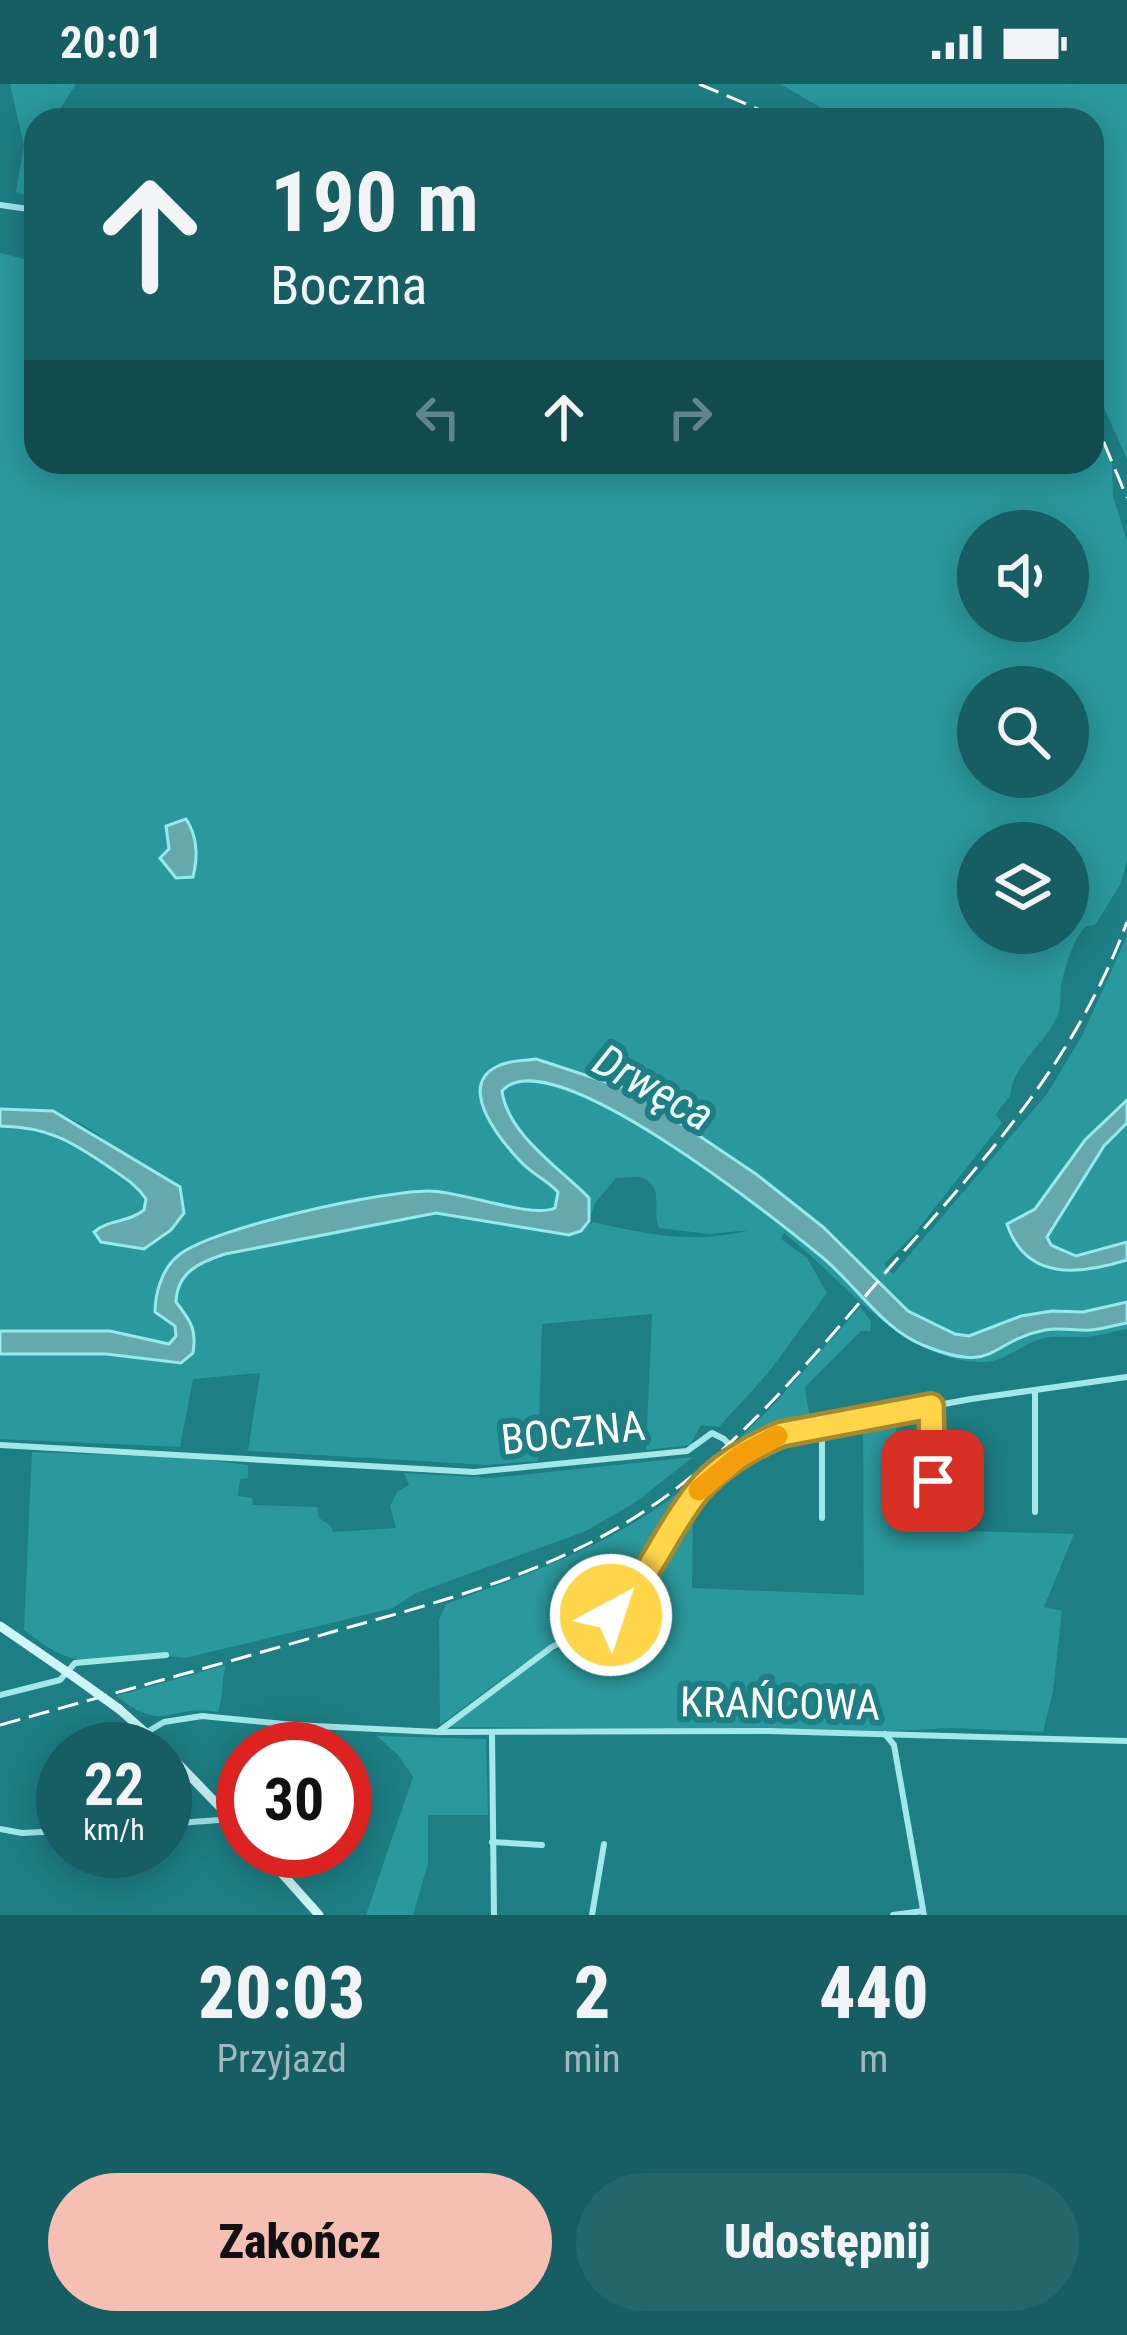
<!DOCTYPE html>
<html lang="pl">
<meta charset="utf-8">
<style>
body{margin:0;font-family:"Roboto Condensed",sans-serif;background:#23676b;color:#f1f3f6;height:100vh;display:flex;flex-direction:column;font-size:45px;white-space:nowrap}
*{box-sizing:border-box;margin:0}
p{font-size:39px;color:#9ebabe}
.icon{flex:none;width:66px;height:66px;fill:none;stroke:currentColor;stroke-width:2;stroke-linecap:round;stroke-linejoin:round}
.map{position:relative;height:1831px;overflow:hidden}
.drawer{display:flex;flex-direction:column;background:#165e62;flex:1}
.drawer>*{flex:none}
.hud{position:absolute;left:24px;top:24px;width:1080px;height:366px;border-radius:36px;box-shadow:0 6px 30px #0003;background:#165e62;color:#f1f3f6;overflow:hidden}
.fabs{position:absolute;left:957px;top:426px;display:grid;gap:24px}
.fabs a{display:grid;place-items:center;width:132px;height:132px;border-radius:50%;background:#165e62;box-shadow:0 6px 30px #0003;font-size:60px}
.speed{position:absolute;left:36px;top:1638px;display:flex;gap:24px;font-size:60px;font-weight:700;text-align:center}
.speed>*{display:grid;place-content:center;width:156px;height:156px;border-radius:50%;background:#165e62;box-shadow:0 6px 30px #0003;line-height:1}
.speed small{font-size:30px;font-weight:400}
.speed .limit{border:18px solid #d22;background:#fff;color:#111}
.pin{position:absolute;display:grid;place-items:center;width:102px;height:102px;color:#fff;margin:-51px;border-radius:24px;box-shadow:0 6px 18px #0006}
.me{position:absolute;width:132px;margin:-66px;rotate:40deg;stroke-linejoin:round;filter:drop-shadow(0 0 9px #0008)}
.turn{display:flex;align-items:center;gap:42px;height:252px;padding:0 48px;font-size:54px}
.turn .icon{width:156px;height:156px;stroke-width:2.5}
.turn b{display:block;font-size:84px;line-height:102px}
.lanes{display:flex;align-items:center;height:114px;padding:0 48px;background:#0003;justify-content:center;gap:60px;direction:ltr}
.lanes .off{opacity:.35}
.eta{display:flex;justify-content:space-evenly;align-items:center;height:204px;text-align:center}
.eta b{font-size:72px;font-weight:800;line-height:84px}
.button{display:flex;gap:24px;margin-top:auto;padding:24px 48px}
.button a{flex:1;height:138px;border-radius:72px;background:#f5bfb3;color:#111;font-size:48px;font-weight:800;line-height:138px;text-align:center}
.button a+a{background:#23676b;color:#f1f3f6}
.status{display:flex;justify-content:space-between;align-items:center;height:84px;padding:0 60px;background:#165e62;direction:ltr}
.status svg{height:33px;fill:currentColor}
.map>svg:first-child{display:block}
.green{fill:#2a999d;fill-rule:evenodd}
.water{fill:#65a9ac;stroke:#96eaeb;stroke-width:3}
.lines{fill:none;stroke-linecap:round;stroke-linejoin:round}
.street{stroke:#a3e7ea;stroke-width:6}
.secondary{stroke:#cef5f7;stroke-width:9}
.rail{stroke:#fff;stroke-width:3;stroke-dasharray:21 9;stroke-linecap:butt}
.secondary-bridge{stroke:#cef5f7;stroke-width:9}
.route-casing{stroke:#a68a30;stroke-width:30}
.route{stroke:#ffd54a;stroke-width:21}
.slow{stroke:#f59e0b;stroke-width:21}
.labels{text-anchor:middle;stroke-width:12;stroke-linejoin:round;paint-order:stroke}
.street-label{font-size:42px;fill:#fff;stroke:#1d7e83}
.water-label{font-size:45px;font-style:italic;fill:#ebfbfc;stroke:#1d7e83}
</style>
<div class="status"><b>20:01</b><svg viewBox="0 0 49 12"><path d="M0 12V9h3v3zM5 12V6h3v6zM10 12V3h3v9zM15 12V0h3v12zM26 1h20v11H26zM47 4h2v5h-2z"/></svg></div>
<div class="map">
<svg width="1127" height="1831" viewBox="0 0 1127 1831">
<rect width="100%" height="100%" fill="#1d7e83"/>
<g class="green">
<polygon points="10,0 76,0 53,36 36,36 33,114 16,108 24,62"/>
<polygon points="780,0 1127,0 1127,375 1092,297 1092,36 842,36"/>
<path d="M0 169 36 178V378H1092V339L1112 378 1113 412 1127 457V777L1120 801 1095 841 1086 842C1073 855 1065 883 1061 902 1060 911 1061 922 1058 930 1047 959 1012 980 1010 1012L996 1030 1002 1039 914 1150 884 1180 893 1190 1047 1010 1082 952 1127 852V1245C1112 1248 1096 1253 1081 1253 1068 1254 1057 1251 1044 1254 1024 1259 1004 1278 984 1278 903 1279 842 1194 784 1149L781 1155 807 1174 827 1209 768 1289 719 1343 701 1341 690 1361 646 1366 652 1230 542 1240 538 1377 487 1381 248 1367 260 1289 193 1295 180 1363 0 1355V1042C48 1043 71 1057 109 1083 123 1093 136 1100 146 1115L144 1126 132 1135 105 1139 171 1146C123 1073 99 1020 0 1025ZM978 447H1068V537H978ZM978 603H1068V693H978ZM978 759H1068V849H978ZM641 1093C666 1103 651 1125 659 1144L709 1150 749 1146C696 1161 646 1150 593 1138L587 1142 595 1119 616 1094Z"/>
<polygon points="860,1223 871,1237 870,1247 861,1247 805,1303 811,1342 771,1351 743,1366 735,1359 775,1319"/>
<polygon points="896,1334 897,1416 931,1414 932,1446 1074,1450 1044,1523 1062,1527 1053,1607 1043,1648 952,1644 893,1647 449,1643 551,1568 606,1545 650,1492 693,1422 692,1504 864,1511 863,1342"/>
<path d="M727 1366 733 1372 729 1379 693 1410 622 1518 607 1533 520 1582 440 1641 439 1536 446 1520C522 1493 596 1466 663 1420 686 1404 706 1384 727 1366Z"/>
<path d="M32 1368 194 1374 248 1381V1394L240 1395 238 1412 252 1414 253 1421 317 1423 319 1434 331 1442 333 1448 396 1444 390 1422 397 1408 409 1401 404 1389 492 1394 693 1373 636 1418 586 1447 416 1509 393 1524 185 1574C149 1568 109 1582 76 1575 56 1571 40 1558 24 1546Z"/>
<path d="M226 1581C221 1597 224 1611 218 1628 167 1620 167 1651 116 1612Z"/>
<polygon points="377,1652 486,1655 488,1731 428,1731 428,1779 413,1831 366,1831 413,1693 398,1671"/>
</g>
<g class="water">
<path d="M186 735C198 753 198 773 193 793L176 794 160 774 169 765 166 742Z"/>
<path d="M536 975 631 1006 756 1090 823 1143 908 1227 955 1250 969 1252 1021 1232 1052 1227 1083 1228 1127 1218V1239C1115 1241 1103 1245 1091 1246 1075 1247 1061 1243 1045 1246 989 1257 997 1291 925 1262 883 1246 856 1201 822 1173 779 1138 549 952 502 1007 508 1051 560 1084 589 1114V1137L581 1147 569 1151 436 1129 225 1170C200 1178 177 1188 176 1218 190 1236 197 1245 193 1269L181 1279 106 1270H0V1247H110L169 1260 176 1252 175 1242 155 1228C155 1208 163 1183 179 1171 214 1143 382 1107 429 1107 461 1107 532 1135 555 1124L558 1108C547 1096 532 1090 521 1078 501 1057 455 1002 498 982 509 976 524 977 536 975Z"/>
<path d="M1127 1016V1039L1104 1062 1047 1153 1051 1161 1076 1172 1127 1158V1176C1079 1191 1026 1197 1007 1140L1035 1125 1085 1056Z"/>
<path d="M0 1025 53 1027 180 1103 184 1129 171 1146 144 1165 101 1158 94 1148C109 1135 128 1139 144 1126L146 1115C136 1100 123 1093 109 1083 71 1057 48 1043 0 1042Z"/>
</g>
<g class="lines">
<g class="street">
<polyline points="0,121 36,126"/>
<polyline points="1035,1308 1035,1428"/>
<polyline points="931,1324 934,1434"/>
<polyline points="0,1361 474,1388 687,1367 712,1349 724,1355 740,1372 782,1350 971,1315 1127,1293"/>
<polyline points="822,1434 822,1343"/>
<polyline points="0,1611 60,1596 75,1579 166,1571"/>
<polyline points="147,1648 164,1638 202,1632 294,1641 438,1648 769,1647 1127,1657"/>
<polyline points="438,1648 552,1563 595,1542 623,1520 695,1410 740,1372"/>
<polyline points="492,1648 494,1831"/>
<polyline points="885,1650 894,1661 924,1831"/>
<polyline points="165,1740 219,1736 227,1730"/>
<polyline points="0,1745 22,1749 63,1747"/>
<polyline points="492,1758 542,1761"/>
<polyline points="592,1831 604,1760"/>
<polyline points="893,1831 923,1827"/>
</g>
<g class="secondary">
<polyline points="0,1542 73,1592"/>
<polyline points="119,1625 164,1665"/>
<polyline points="165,1666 243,1747"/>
<polyline points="262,1767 319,1831"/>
</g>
<g class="rail">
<polyline points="699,0 784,36"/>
<polyline points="1092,330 1127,414"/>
<path d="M0 1641C111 1610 221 1580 332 1548 446 1516 560 1487 658 1418 755 1349 828 1254 905 1166 997 1062 1078 970 1127 838"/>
</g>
<polyline class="secondary-bridge" points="73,1592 119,1625"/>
</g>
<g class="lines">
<defs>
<path id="route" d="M611 1531C649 1496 665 1448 697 1408 717 1383 752 1362 782 1350L931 1322 933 1397"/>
</defs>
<use href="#route" class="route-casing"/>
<use href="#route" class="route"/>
<polyline class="slow" points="699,1406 740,1372 777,1352"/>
</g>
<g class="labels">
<g class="street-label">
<text transform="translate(573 1348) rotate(-6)" y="15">BOCZNA</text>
<text transform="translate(780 1619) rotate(1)" y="15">KRAŃCOWA</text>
</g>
<g class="water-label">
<text transform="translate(654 1003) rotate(29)" y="16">Drwęca</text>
</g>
</g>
</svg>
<div class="fabs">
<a><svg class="icon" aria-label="sound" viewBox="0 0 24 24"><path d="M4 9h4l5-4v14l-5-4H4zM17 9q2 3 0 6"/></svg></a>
<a><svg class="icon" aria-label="search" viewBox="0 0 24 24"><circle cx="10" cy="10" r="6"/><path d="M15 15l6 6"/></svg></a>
<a><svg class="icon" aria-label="layers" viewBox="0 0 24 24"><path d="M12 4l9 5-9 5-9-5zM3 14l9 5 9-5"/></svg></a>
</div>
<div class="speed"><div>22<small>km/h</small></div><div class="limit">30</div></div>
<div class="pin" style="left:933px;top:1397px;background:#d93025"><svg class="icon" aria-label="arrive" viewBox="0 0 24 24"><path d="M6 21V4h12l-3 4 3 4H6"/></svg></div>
<svg class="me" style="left:611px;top:1531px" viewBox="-20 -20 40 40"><circle r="17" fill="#ffd54a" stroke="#fff" stroke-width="3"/><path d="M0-11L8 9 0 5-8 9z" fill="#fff"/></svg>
<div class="hud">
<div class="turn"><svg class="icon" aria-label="ahead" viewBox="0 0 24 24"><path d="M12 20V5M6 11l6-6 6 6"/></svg><div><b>190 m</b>Boczna</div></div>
<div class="lanes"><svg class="icon off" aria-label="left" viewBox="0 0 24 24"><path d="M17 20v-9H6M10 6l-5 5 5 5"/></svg><svg class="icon" aria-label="ahead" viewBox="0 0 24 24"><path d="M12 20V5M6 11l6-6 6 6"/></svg><svg class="icon off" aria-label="right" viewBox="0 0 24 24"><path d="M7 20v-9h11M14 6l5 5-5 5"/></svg></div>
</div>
</div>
<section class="drawer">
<div class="eta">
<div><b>20:03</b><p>Przyjazd</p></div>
<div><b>2</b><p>min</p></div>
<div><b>440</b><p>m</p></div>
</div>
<div class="button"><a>Zakończ</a><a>Udostępnij</a></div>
</section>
